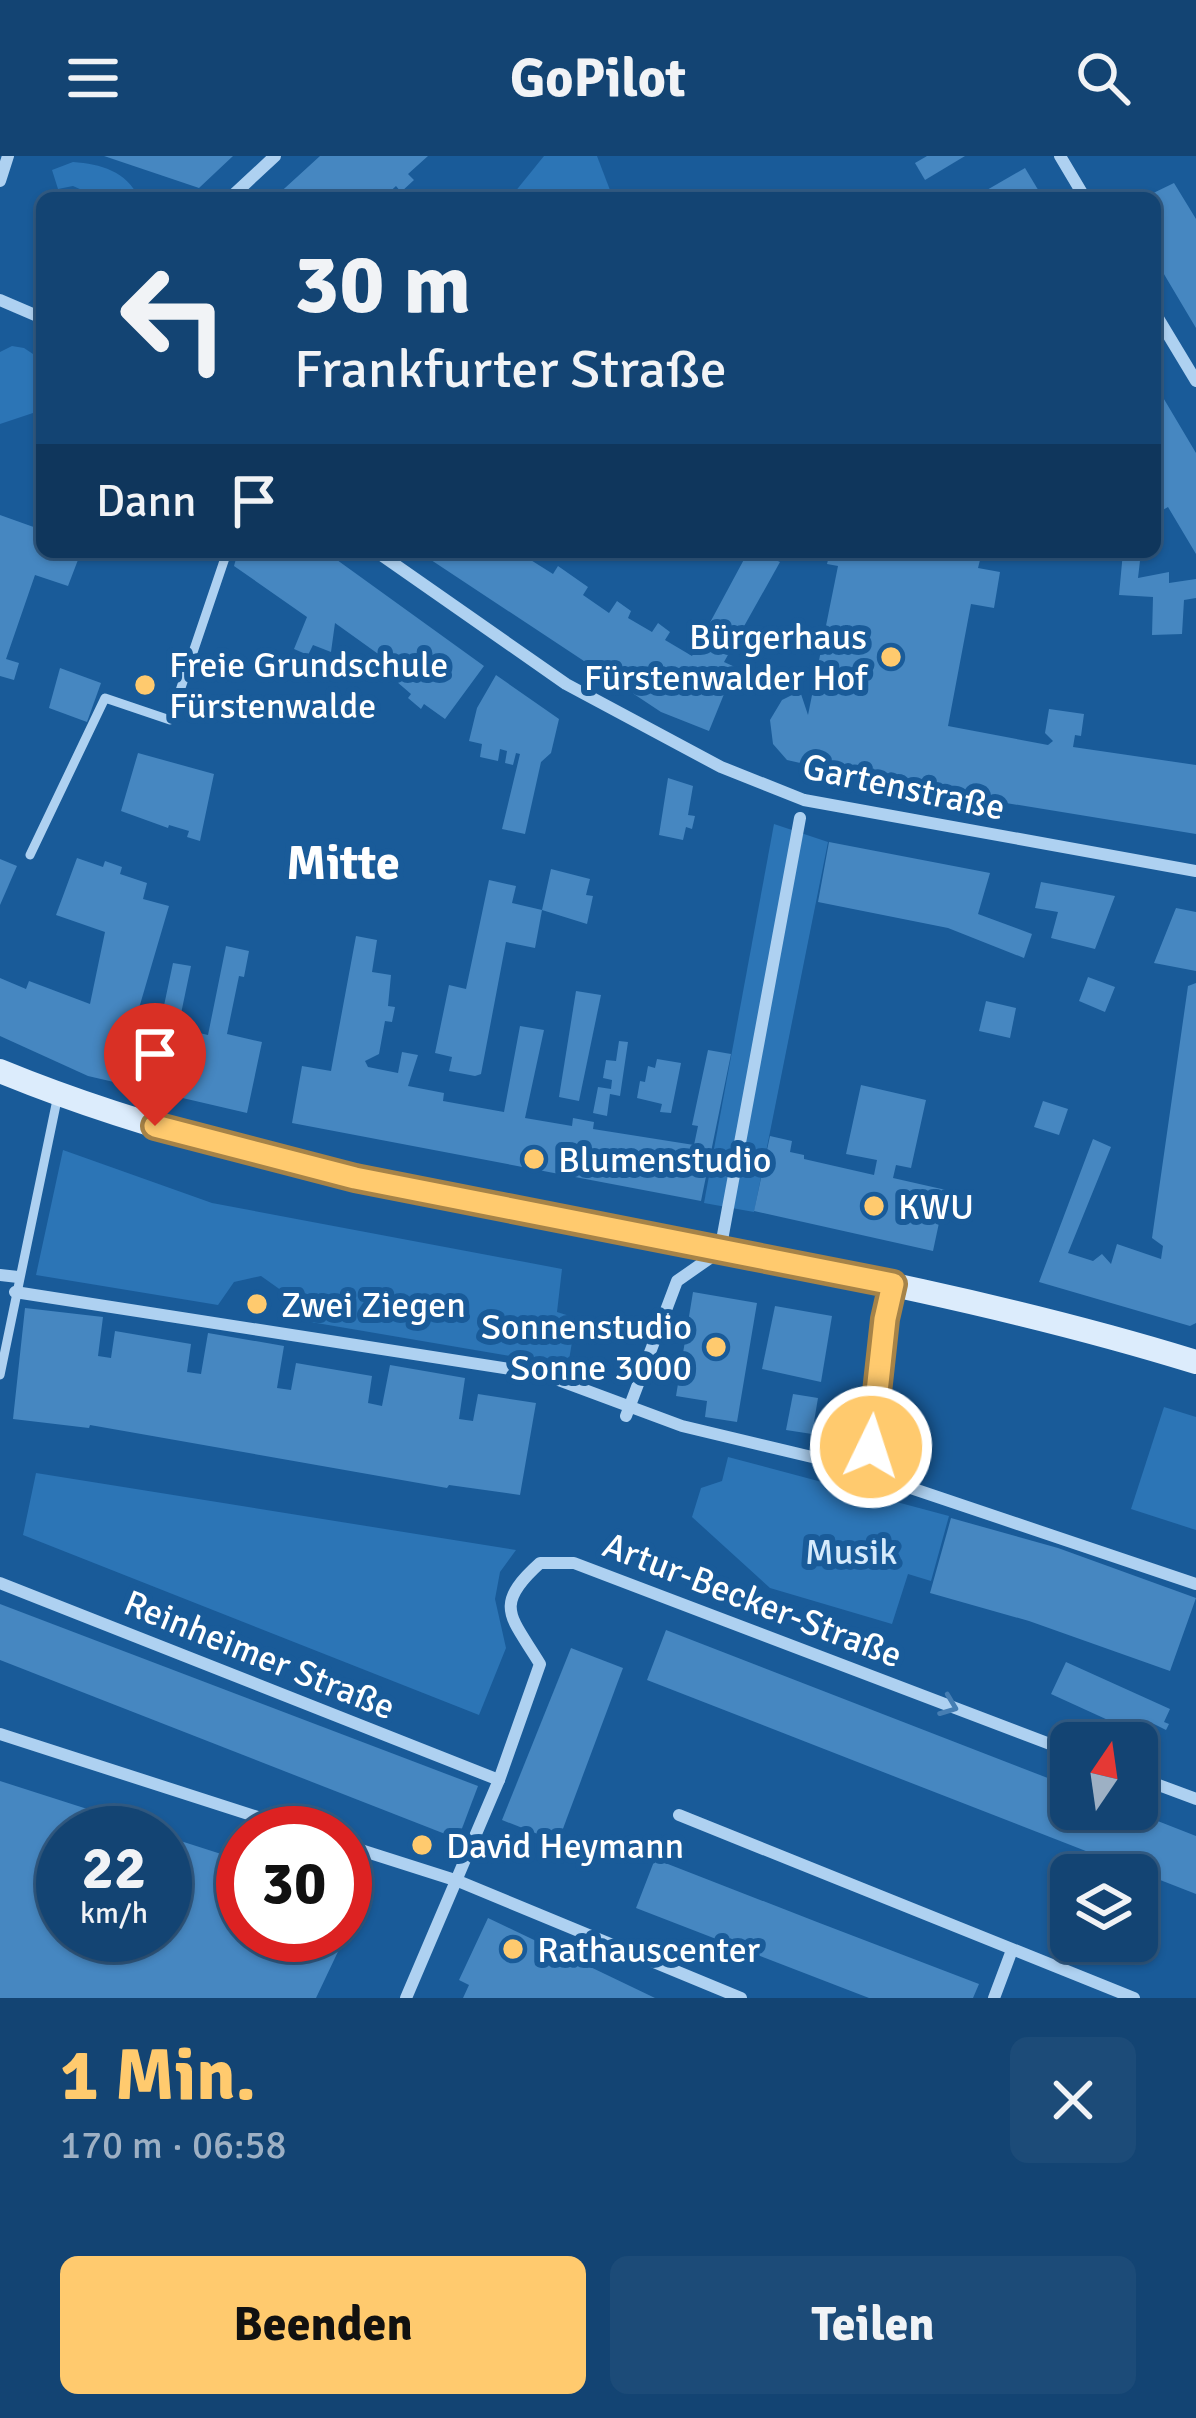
<!DOCTYPE html>
<html lang="de">
<meta charset="utf-8">
<style>
body{margin:0;font-family:Signika,sans-serif;background:#1c4b78;color:#f1f3f6;height:100vh;display:flex;flex-direction:column;font-size:45px;white-space:nowrap}
*{box-sizing:border-box;margin:0}
p{font-size:39px;color:#9db0c4}
.icon{flex:none;width:66px;height:66px;fill:none;stroke:currentColor;stroke-width:2;stroke-linecap:round;stroke-linejoin:round}
.map{position:relative;height:1842px;overflow:hidden}
.sheet{display:flex;flex-direction:column;background:#134473;flex:1}
.sheet>*{flex:none}
.top-card{position:absolute;left:36px;top:36px;width:1125px;height:366px;border-radius:18px;box-shadow:0 3px 9px #0004,0 0 0 3px #325c85;background:#134473;color:#f1f3f6;overflow:hidden}
.needle{width:78px;rotate:13deg}
.controls{position:absolute;left:1050px;top:1566px;display:grid;gap:24px}
.controls a{display:grid;place-items:center;width:108px;height:108px;border-radius:18px;background:#134473;box-shadow:0 3px 9px #0004,0 0 0 3px #325c85;font-size:60px}
.speed{position:absolute;left:36px;top:1650px;display:flex;gap:24px;font-size:60px;font-weight:700;text-align:center}
.speed>*{display:grid;place-content:center;width:156px;height:156px;border-radius:50%;background:#134473;box-shadow:0 3px 9px #0004,0 0 0 3px #325c85;line-height:1}
.speed small{font-size:30px;font-weight:400}
.speed .limit{border:18px solid #d22;background:#fff;color:#111}
.pin{position:absolute;display:grid;place-items:center;width:102px;height:102px;color:#fff;margin:-123px -51px;border-radius:50% 50% 50% 0;rotate:-45deg;box-shadow:0 0 12px #0007}
.pin .icon{rotate:45deg}
.me{position:absolute;width:132px;margin:-66px;rotate:4deg;stroke-linejoin:round;filter:drop-shadow(0 0 9px #0008)}
.turn{display:flex;align-items:center;gap:42px;height:252px;padding:0 60px;font-size:54px}
.turn .icon{width:156px;height:156px;stroke-width:2.5}
.turn b{display:block;font-size:84px;line-height:102px}
.then{display:flex;align-items:center;height:114px;padding:0 60px;background:#0003;gap:24px;font-size:45px}
.round{display:grid;place-items:center;flex:none;width:126px;height:126px;border-radius:18px;background:#1c4b78}
.overview{display:flex;align-items:center;justify-content:space-between;height:204px;padding:0 60px}
h1{font-size:72px;font-weight:800;line-height:90px;color:#ffca6e}
.action{display:flex;gap:24px;margin-top:auto;padding:24px 60px}
.action a{flex:1;height:138px;border-radius:18px;background:#ffca6e;color:#111;font-size:48px;font-weight:800;line-height:138px;text-align:center}
.action a+a{background:#1c4b78;color:#f1f3f6}
header{display:flex;justify-content:space-between;align-items:center;height:156px;padding:0 60px;background:#134473;font-size:54px;font-weight:800}
.map>svg:first-child{display:block}
.green{fill:#2c75b6}
.building{fill:#4687c1}
.lines{fill:none;stroke-linecap:round;stroke-linejoin:round}
.lane{stroke:#aed1f1;stroke-width:9}
.street{stroke:#aed1f1;stroke-width:12}
.secondary{stroke:#dcecfc;stroke-width:24}
.oneway{stroke:#467eb3}
.route-casing{stroke:#a68348;stroke-width:30}
.route{stroke:#ffca6e;stroke-width:21}
.poi-dot{fill:#ffca6e;stroke:#195b99;stroke-width:4.5}
.labels{text-anchor:middle;stroke-width:12;stroke-linejoin:round;paint-order:stroke}
.poi-label{font-size:36px;fill:#fff;stroke:#195b99;text-anchor:start}
.street-label{font-size:36px;fill:#fff;stroke:#195b99}
.park-label{font-size:36px;fill:#d5eafc;stroke:#195b99}
.district-label{font-size:48px;font-weight:bold;fill:#fff;stroke:#195b99}
</style>
<header><svg class="icon" aria-label="menu" viewBox="0 0 24 24"><path d="M4 6h16M4 12h16M4 18h16"/></svg>GoPilot<svg class="icon" aria-label="search" viewBox="0 0 24 24"><circle cx="10" cy="10" r="6"/><path d="M15 15l6 6"/></svg></header>
<div class="map">
<svg width="1196" height="1842" viewBox="0 0 1196 1842">
<rect width="100%" height="100%" fill="#195b99"/>
<g class="green">
<polygon points="544,0 597,0 613,42 510,42"/>
<path d="M73 6C101 8 126 15 139 42H100L73 30 58 33 52 14Z"/>
<polygon points="12,190 24,192 42,204 42,254 0,268 0,196"/>
<polygon points="774,668 828,686 754,1056 704,1047"/>
<polygon points="63,994 212,1047 562,1113 557,1156 576,1162 568,1210 293,1163 285,1137 261,1120 234,1126 218,1149 36,1119"/>
<polygon points="1164,1251 1196,1261 1196,1374 1131,1353"/>
<polygon points="728,1301 949,1360 931,1425 908,1418 892,1468 770,1432 692,1361 701,1332 722,1325"/>
<polygon points="36,1317 516,1394 500,1416 495,1443 506,1492 479,1559 23,1379"/>
</g>
<g class="building">
<polygon points="104,0 233,0 199,32"/>
<polygon points="320,0 428,0 408,18 414,24 401,36 396,30 383,42 274,42"/>
<polygon points="927,0 965,0 925,24 915,7"/>
<polygon points="1025,12 1043,42 973,42"/>
<polygon points="1174,27 1196,63 1196,172 1155,103 1155,42 1143,42"/>
<polygon points="1155,228 1196,297 1196,398 1168,351 1161,355 1155,344"/>
<polygon points="0,359 42,374 42,396 81,396 68,430 35,419 6,503 19,507 14,524 0,520"/>
<polygon points="238,396 326,396 484,510 445,563 424,548 421,553 408,542 411,538 382,513 388,505 335,467 331,496 313,489 308,499 294,493 307,461 234,410"/>
<polygon points="419,396 518,396 553,418 558,410 588,431 583,439 609,457 617,445 631,455 628,462 652,476 658,467 670,476 665,484 692,500 748,396 758,396 780,406 724,506 735,511 709,575 661,556"/>
<polygon points="830,396 982,396 978,412 1000,416 994,452 971,448 948,570 1048,589 1053,585 1045,577 1049,553 1084,558 1081,580 1075,579 1073,591 1196,609 1196,678 902,630 787,604 773,588 770,564 782,544 800,535 808,559 838,410 827,408"/>
<polygon points="1123,396 1141,396 1138,422 1169,416 1169,427 1196,423 1196,442 1184,444 1182,478 1152,479 1153,441 1119,439"/>
<polygon points="60,512 101,527 87,566 49,552"/>
<polygon points="496,519 559,563 551,597 541,606 525,678 502,673 520,598 516,597 513,609 505,607 507,595 500,593 498,605 480,601 482,588 469,585 477,552"/>
<polygon points="138,597 214,618 200,685 187,681 189,675 169,669 168,672 121,655"/>
<polygon points="668,622 693,630 688,659 695,660 692,673 686,671 683,684 659,679"/>
<polygon points="829,686 990,717 978,758 1032,778 1024,802 948,772 818,746"/>
<polygon points="77,702 103,711 105,705 122,711 120,718 147,727 143,743 169,750 137,859 122,869 158,878 173,807 191,810 178,872 208,879 226,790 249,795 244,821 239,820 227,878 262,886 247,957 88,920 0,880 0,822 26,833 29,825 90,848 105,776 56,759"/>
<polygon points="0,703 17,710 0,749"/>
<polygon points="551,713 590,723 586,739 593,740 587,768 542,754"/>
<polygon points="489,724 516,730 512,747 542,754 535,792 506,786 481,918 475,920 449,915 452,901 435,897 449,829 466,833"/>
<polygon points="1041,726 1115,740 1095,793 1051,782 1058,756 1035,752"/>
<polygon points="1176,752 1196,756 1196,815 1154,807"/>
<polygon points="356,780 377,784 372,816 391,819 388,850 395,851 392,866 385,865 379,898 365,905 368,911 398,917 402,896 418,899 408,930 444,937 443,945 504,956 520,870 544,874 525,962 572,970 573,962 594,966 593,973 694,989 698,970 692,969 708,894 731,898 701,1045 292,967 302,910 331,915"/>
<polygon points="1088,821 1115,831 1105,856 1079,845"/>
<polygon points="1196,827 1196,1167 1190,1170 1039,1126 1093,983 1111,991 1068,1097 1093,1105 1102,1098 1111,1108 1117,1088 1161,1103 1163,1090 1152,1082 1188,830"/>
<polygon points="576,835 601,839 579,945 559,941"/>
<polygon points="986,845 1016,852 1010,882 979,875"/>
<polygon points="619,885 628,886 620,940 610,938 607,960 593,957 598,931 611,933 612,924 603,922 606,904 616,905"/>
<polygon points="657,903 681,907 671,957 660,956 662,948 637,942 640,925 645,926 648,910 655,912"/>
<polygon points="861,929 926,944 911,1012 896,1009 893,1022 946,1034 933,1095 754,1055 770,980 792,985 790,996 804,999 804,1003 874,1019 877,1004 846,998"/>
<polygon points="1043,945 1068,953 1059,979 1034,971"/>
<polygon points="693,1136 757,1147 737,1266 705,1261 707,1245 676,1240"/>
<polygon points="775,1150 832,1160 821,1226 762,1213"/>
<polygon points="25,1152 103,1161 98,1200 111,1202 115,1175 191,1188 187,1216 201,1218 208,1177 284,1190 277,1232 291,1234 296,1207 372,1220 368,1247 382,1250 390,1209 465,1222 459,1263 473,1265 478,1238 536,1247 520,1339 449,1329 447,1332 90,1269 89,1272 13,1263"/>
<polygon points="793,1238 818,1242 812,1278 786,1274"/>
<polygon points="951,1362 1058,1392 1196,1442 1170,1515 1029,1465 930,1437"/>
<polygon points="0,1448 478,1630 458,1683 0,1504"/>
<polygon points="666,1474 1071,1631 1071,1653 1127,1653 1196,1680 1196,1738 647,1524"/>
<polygon points="571,1492 623,1512 558,1686 502,1664"/>
<polygon points="1066,1506 1170,1553 1164,1566 1169,1568 1166,1574 1150,1566 1143,1580 1051,1538"/>
<polygon points="0,1625 159,1676 63,1677 63,1779 165,1779 165,1680 243,1705 243,1779 345,1779 345,1739 368,1746 349,1787 343,1785 316,1842 0,1842"/>
<polygon points="655,1703 817,1766 979,1828 973,1842 869,1842 636,1752"/>
<polygon points="488,1762 655,1842 463,1842 469,1829 459,1824"/>
</g>
<g class="lines">
<g class="lane">
<polyline points="30,699 105,542 170,564 227,396"/>
<polyline points="0,1219 58,939"/>
</g>
<g class="street">
<polyline points="1060,0 1085,42"/>
<polyline points="0,25 8,0"/>
<polyline points="230,42 275,0"/>
<polyline points="0,144 42,162"/>
<polyline points="1155,157 1196,225"/>
<polyline points="377,396 566,528 721,611 804,644 1196,715"/>
<polyline points="0,1119 18,1121"/>
<polyline points="893,1128 876,1228 871,1291 893,1326 1196,1428"/>
<polyline points="15,1136 542,1218 682,1270 812,1301 871,1291"/>
<polyline points="626,1260 677,1125 720,1095 800,662"/>
<polyline points="0,1427 499,1624"/>
<polyline points="0,1578 307,1677"/>
<polyline points="1137,1621 1196,1643"/>
<polyline points="679,1659 1134,1842"/>
<polyline points="345,1689 458,1725 741,1842"/>
<path d="M406 1842 499 1624 540 1508C511 1460 492 1450 540 1407H574L1071 1596"/>
<polyline points="994,1842 1012,1794"/>
</g>
<path class="secondary" d="M0 915C158 980 325 1016 492 1050 728 1097 966 1135 1196 1206"/>
</g>
<defs><path id="oneway-chevron" d="M-2-3.5L2.5 0L-2 3.5" fill="none" stroke-width="1.6" stroke-linecap="round" stroke-linejoin="round" transform="scale(3)"/></defs>
<use class="oneway" href="#oneway-chevron" transform="translate(949 1550) rotate(21)"/>
<g class="lines">
<defs>
<polyline id="route" points="155,970 355,1022 893,1128 885,1163 871,1291"/>
</defs>
<use href="#route" class="route-casing"/>
<use href="#route" class="route"/>
</g>
<g class="poi-dot">
<circle cx="891" cy="501" r="12"/>
<circle cx="145" cy="529" r="12"/>
<circle cx="534" cy="1003" r="12"/>
<circle cx="874" cy="1050" r="12"/>
<circle cx="257" cy="1148" r="12"/>
<circle cx="716" cy="1191" r="12"/>
<circle cx="422" cy="1689" r="12"/>
<circle cx="513" cy="1793" r="12"/>
</g>
<g class="labels">
<g class="poi-label">
<text x="867" y="493" text-anchor="end">Bürgerhaus<tspan x="867" dy="41">Fürstenwalder Hof</tspan></text>
<text x="169" y="521">Freie Grundschule<tspan x="169" dy="41">Fürstenwalde</tspan></text>
<text x="558" y="1016">Blumenstudio</text>
<text x="898" y="1063">KWU</text>
<text x="281" y="1161">Zwei Ziegen</text>
<text x="692" y="1183" text-anchor="end">Sonnenstudio<tspan x="692" dy="41">Sonne 3000</tspan></text>
<text x="446" y="1702">David Heymann</text>
<text x="537" y="1806">Rathauscenter</text>
</g>
<g class="street-label">
<text transform="translate(904 630) rotate(12)" y="13">Gartenstraße</text>
<text transform="translate(753 1443) rotate(21)" y="13">Artur-Becker-Straße</text>
<text transform="translate(260 1498) rotate(22)" y="13">Reinheimer Straße</text>
</g>
<g class="park-label">
<text x="851" y="1408">Musik</text>
</g>
<g class="district-label">
<text x="343" y="723">Mitte</text>
</g>
</g>
</svg>
<div class="controls">
<a><svg class="needle" viewBox="-14 -14 28 28"><path d="M0-13l5 13h-10z" fill="#e53935"/><path d="M0 13l5-13h-10z" fill="#9db0c4"/></svg></a>
<a><svg class="icon" aria-label="layers" viewBox="0 0 24 24"><path d="M12 4l9 5-9 5-9-5zM3 14l9 5 9-5"/></svg></a>
</div>
<div class="speed"><div>22<small>km/h</small></div><div class="limit">30</div></div>
<div class="pin" style="left:155px;top:970px;background:#d93025"><svg class="icon" aria-label="arrive" viewBox="0 0 24 24"><path d="M6 21V4h12l-3 4 3 4H6"/></svg></div>
<svg class="me" style="left:871px;top:1291px" viewBox="-20 -20 40 40"><circle r="17" fill="#ffca6e" stroke="#fff" stroke-width="3"/><path d="M0-11L8 9 0 5-8 9z" fill="#fff"/></svg>
<div class="top-card">
<div class="turn"><svg class="icon" aria-label="left" viewBox="0 0 24 24"><path d="M17 20v-9H6M10 6l-5 5 5 5"/></svg><div><b>30 m</b>Frankfurter Straße</div></div>
<div class="then">Dann<svg class="icon" aria-label="arrive" viewBox="0 0 24 24"><path d="M6 21V4h12l-3 4 3 4H6"/></svg></div>
</div>
</div>
<section class="sheet">
<div class="overview"><div><h1>1 Min.</h1><p>170 m · 06:58</p></div><a class="round"><svg class="icon" aria-label="close" viewBox="0 0 24 24"><path d="M6 6l12 12M18 6L6 18"/></svg></a></div>
<div class="action"><a>Beenden</a><a>Teilen</a></div>
</section>
